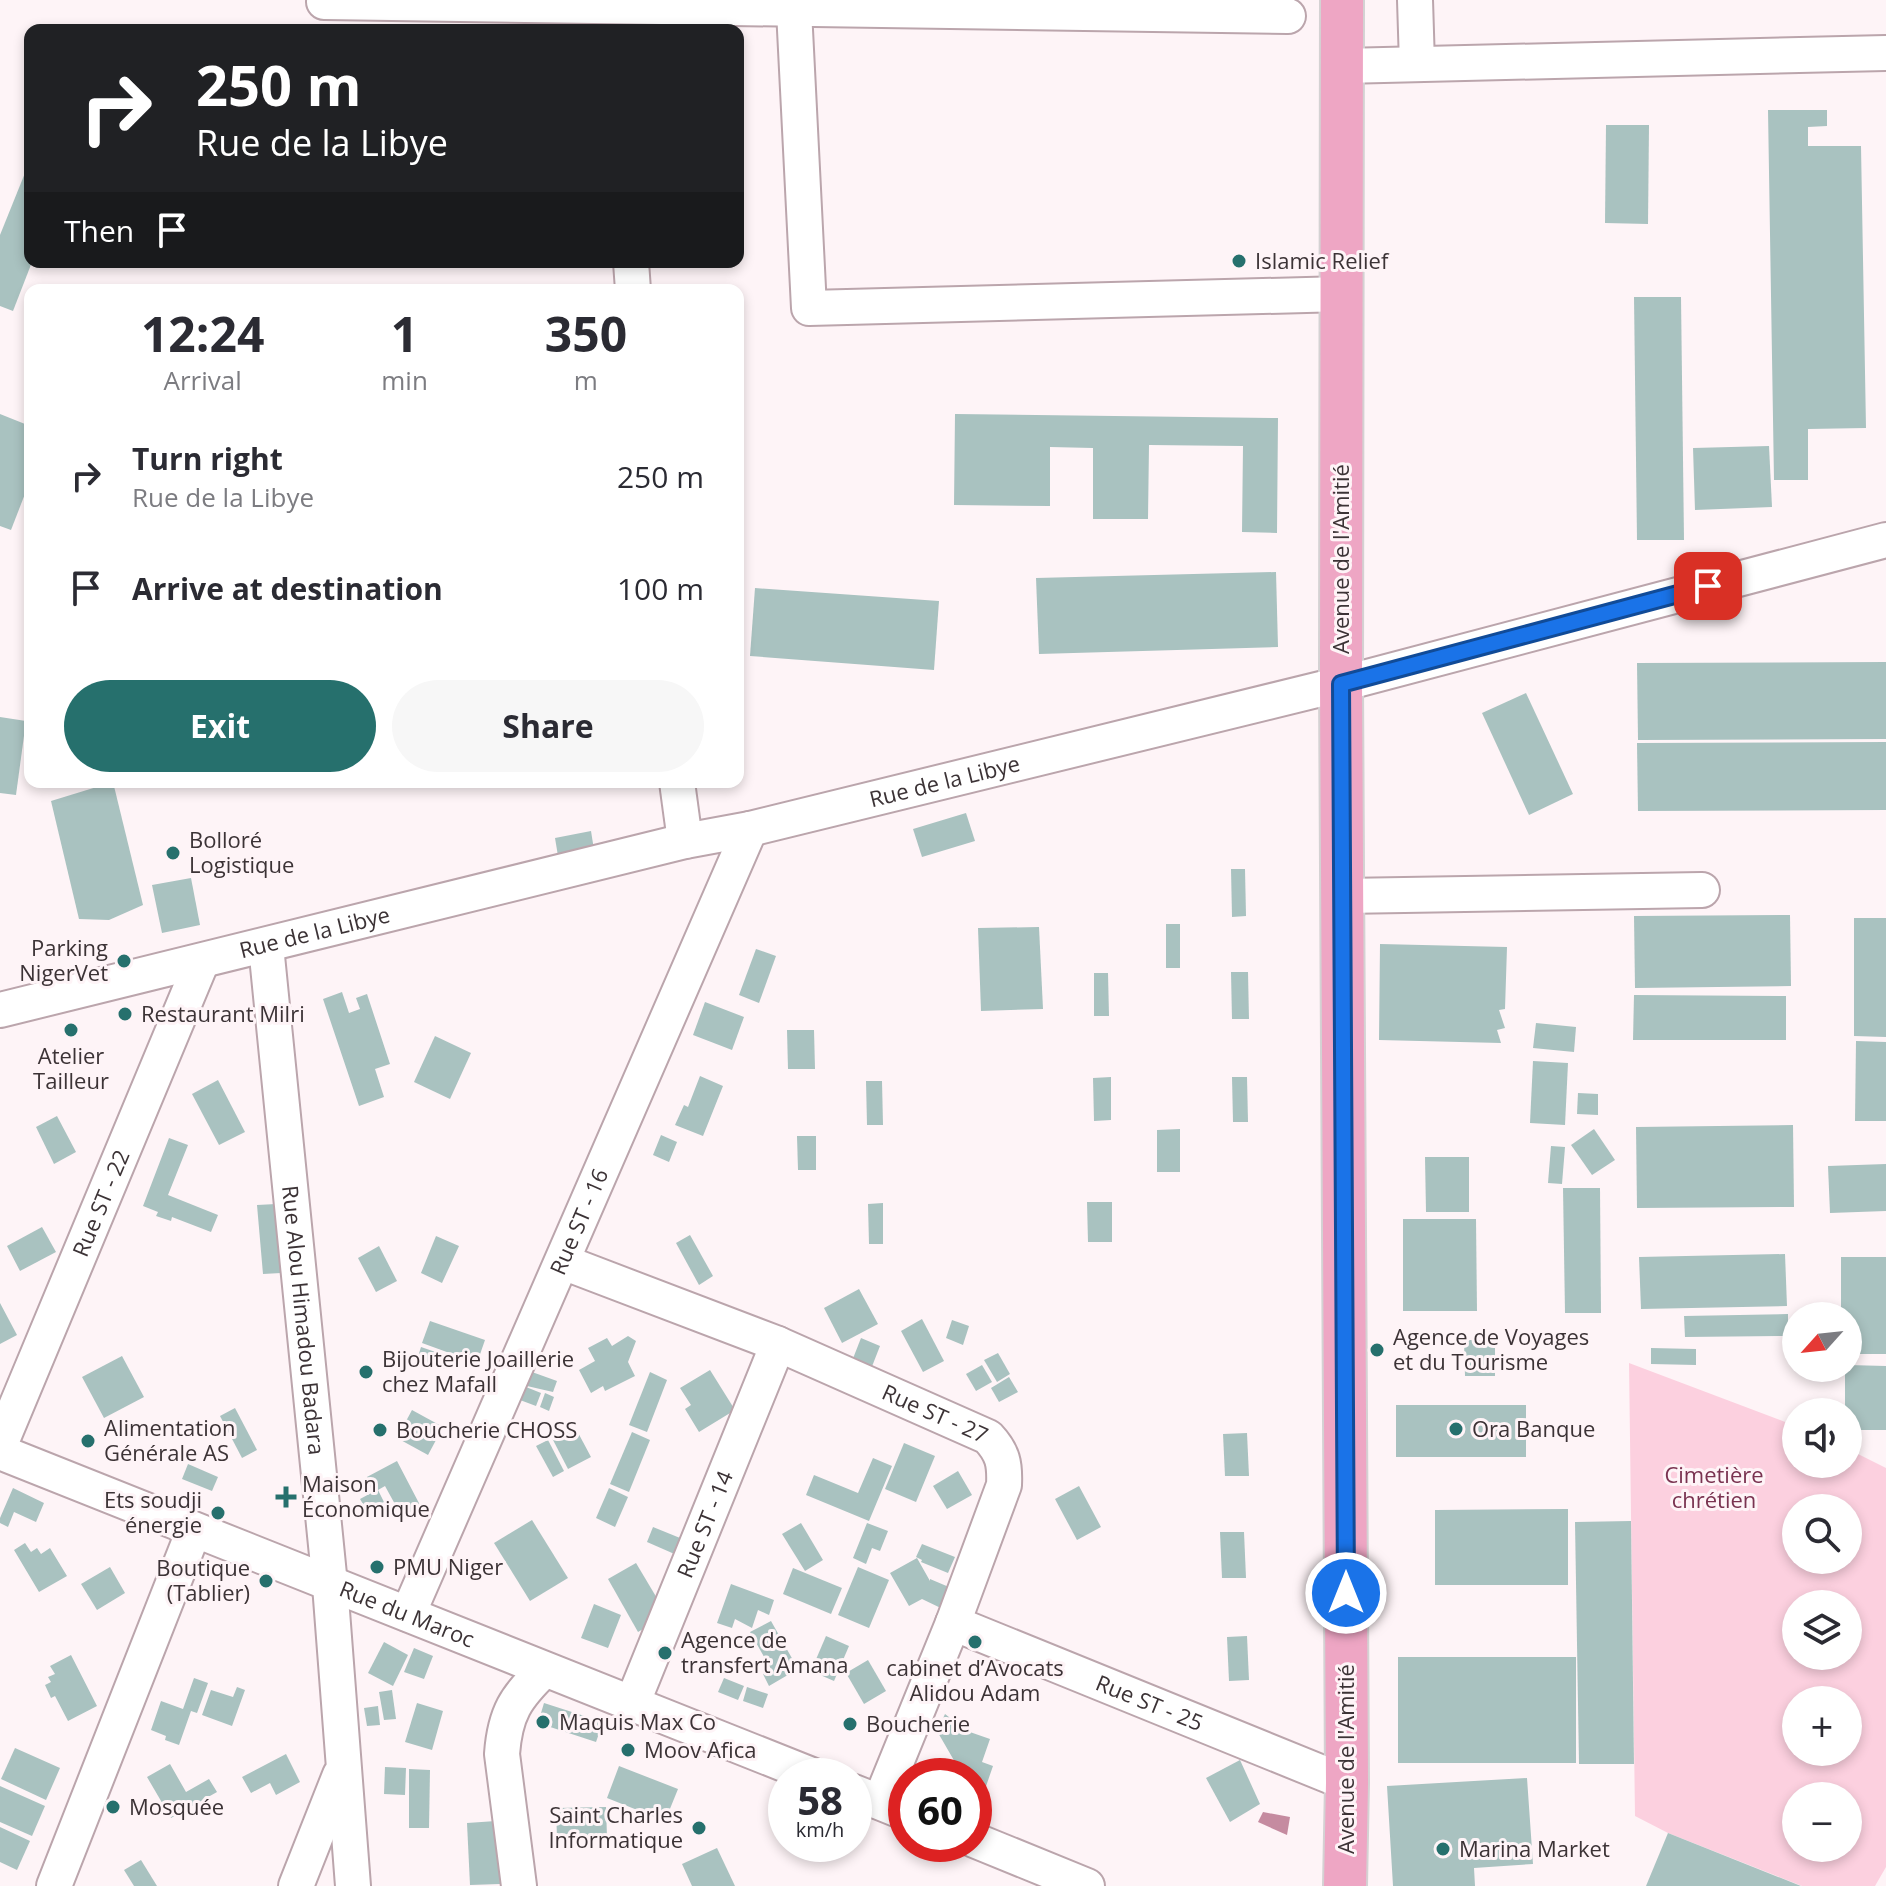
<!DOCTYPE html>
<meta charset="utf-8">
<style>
body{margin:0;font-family:"Open Sans",sans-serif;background:#f7f7f7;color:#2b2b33;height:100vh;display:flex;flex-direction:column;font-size:30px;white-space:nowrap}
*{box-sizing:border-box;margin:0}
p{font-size:26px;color:#7c7c81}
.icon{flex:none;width:44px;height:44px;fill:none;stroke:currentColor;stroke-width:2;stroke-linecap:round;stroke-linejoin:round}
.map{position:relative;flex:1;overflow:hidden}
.details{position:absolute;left:24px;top:284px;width:720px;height:504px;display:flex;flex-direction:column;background:#fff;border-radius:16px;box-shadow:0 4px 12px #0003}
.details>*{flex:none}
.top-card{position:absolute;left:24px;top:24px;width:720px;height:244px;border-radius:16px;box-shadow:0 4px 12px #0003;background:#202124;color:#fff;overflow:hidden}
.needle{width:52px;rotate:243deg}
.tools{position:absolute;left:1782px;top:1302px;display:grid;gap:16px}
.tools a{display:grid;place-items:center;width:80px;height:80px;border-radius:50%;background:#fff;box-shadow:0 4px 12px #0003;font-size:40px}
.speed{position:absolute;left:768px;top:1758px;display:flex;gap:16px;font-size:40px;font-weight:700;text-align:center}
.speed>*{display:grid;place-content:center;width:104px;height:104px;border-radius:50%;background:#fff;box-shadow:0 4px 12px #0003;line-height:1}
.speed small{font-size:20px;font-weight:400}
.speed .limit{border:12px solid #d22;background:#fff;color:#111}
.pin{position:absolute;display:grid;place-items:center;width:68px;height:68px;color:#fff;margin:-34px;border-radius:16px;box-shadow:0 4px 12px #0006}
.me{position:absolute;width:88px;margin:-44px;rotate:0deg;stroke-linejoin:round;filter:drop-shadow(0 0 6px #0008)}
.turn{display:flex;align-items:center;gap:28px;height:168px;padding:0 40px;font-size:36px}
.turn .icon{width:104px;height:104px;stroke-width:2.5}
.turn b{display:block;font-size:56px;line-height:68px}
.then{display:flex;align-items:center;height:76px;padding:0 40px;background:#0003;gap:16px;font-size:30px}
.eta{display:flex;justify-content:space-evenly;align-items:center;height:136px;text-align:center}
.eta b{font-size:48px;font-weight:700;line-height:56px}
.primary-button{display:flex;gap:16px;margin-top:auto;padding:16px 40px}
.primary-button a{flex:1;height:92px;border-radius:48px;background:#26706d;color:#fff;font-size:32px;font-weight:700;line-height:92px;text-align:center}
.primary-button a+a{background:#f7f7f7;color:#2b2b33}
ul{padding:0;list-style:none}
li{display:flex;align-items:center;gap:24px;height:112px;padding:0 40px}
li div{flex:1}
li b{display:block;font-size:30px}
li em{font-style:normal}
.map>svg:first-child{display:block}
.green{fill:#fcd0df;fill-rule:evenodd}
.water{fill:#c58ba0}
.building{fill:#a9c2c0}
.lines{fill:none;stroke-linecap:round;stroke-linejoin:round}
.minor-casing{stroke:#bba5ac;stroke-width:38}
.major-casing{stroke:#d4d2d3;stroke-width:46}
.minor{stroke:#fff;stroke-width:34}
.major{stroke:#eea6c4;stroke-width:42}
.route-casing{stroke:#114b97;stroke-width:20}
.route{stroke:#1a73e8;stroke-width:14}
.poi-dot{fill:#26706d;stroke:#fef4f7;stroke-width:3}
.labels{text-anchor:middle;stroke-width:6;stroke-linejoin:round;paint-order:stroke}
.poi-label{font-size:22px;fill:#3c3336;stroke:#fef4f7;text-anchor:start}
.street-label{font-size:22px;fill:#3c3336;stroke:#fef4f7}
.park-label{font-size:22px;fill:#7a3351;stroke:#fef4f7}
</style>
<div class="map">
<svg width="1886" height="1886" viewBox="0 0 1886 1886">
<rect width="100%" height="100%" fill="#fef4f7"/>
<path class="green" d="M1629 1363 1796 1426V1464H1848V1449L1886 1468V1867L1875 1886H1802L1668 1833 1635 1816ZM1796 1508H1848V1560H1796ZM1796 1604H1848V1656H1796ZM1796 1700H1848V1752H1796ZM1796 1796H1848V1848H1796Z"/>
<polygon class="water" points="1263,1812 1290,1817 1287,1835 1258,1822"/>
<g class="building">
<polygon points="1768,110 1827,110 1827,126 1808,127 1808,146 1861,146 1866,428 1808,429 1808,480 1774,480"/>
<polygon points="1606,125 1649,125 1648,224 1605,223"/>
<polygon points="25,173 30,175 32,262 13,311 0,306 0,235"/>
<polygon points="1634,297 1681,297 1684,540 1637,540"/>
<polygon points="0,414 30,426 30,481 11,530 0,526"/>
<polygon points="955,414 1278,418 1277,533 1242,532 1243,446 1149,445 1148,519 1093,519 1093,448 1050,447 1050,506 954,505"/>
<polygon points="1769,446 1772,507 1695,510 1693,448"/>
<polygon points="1276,572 1278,647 1039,654 1036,578"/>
<polygon points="755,588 939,601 934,670 750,656"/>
<polygon points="1886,662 1886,739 1638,740 1637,663"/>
<polygon points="1526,693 1573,794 1529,815 1482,713"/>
<polygon points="0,717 26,721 16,795 0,793"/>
<polygon points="1886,742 1886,810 1638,811 1637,743"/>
<polygon points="113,782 143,905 109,920 79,919 51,801"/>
<polygon points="966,813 975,841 922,857 913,829"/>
<polygon points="591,831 595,856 559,862 555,838"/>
<polygon points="1231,869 1245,869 1246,916 1232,917"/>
<polygon points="191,878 200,925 162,933 152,885"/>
<polygon points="1790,915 1791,986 1635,988 1634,916"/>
<polygon points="1854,918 1886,918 1886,1037 1854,1036"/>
<rect x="1166" y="924" width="14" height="44"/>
<polygon points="1039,927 1043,1009 981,1011 978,928"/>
<polygon points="1380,944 1507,947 1505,1009 1499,1010 1505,1028 1497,1030 1501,1043 1379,1040"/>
<polygon points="756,949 776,956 759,1003 739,995"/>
<polygon points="1231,972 1248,972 1249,1019 1232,1019"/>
<polygon points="1094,973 1108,973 1109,1016 1094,1016"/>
<polygon points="342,992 349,1013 360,1009 356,998 367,994 390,1064 375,1069 384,1097 359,1106 323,999"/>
<polygon points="1634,995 1786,996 1786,1040 1633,1040"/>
<polygon points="705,1002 744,1017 732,1050 693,1035"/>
<polygon points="1536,1023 1576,1027 1574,1052 1533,1048"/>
<polygon points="787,1030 814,1030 815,1069 788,1069"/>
<polygon points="435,1036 471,1053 450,1099 414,1082"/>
<polygon points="1856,1041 1886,1042 1886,1121 1855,1121"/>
<polygon points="1533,1061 1568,1063 1565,1125 1530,1123"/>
<polygon points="700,1076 723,1086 703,1136 675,1125 684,1105 688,1107"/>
<polygon points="1111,1077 1111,1120 1094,1121 1093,1078"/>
<polygon points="1232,1077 1247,1077 1248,1122 1233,1122"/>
<polygon points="218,1080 245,1132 219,1145 192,1094"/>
<polygon points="866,1081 882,1081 883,1125 867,1125"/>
<polygon points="1578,1093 1598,1094 1598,1115 1577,1114"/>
<polygon points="57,1116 76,1152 54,1164 36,1127"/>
<polygon points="1793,1125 1794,1207 1637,1208 1636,1127"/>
<polygon points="1180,1129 1180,1172 1157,1172 1157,1130"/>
<polygon points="1594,1129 1615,1160 1592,1175 1571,1145"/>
<polygon points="661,1135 677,1142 669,1162 653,1155"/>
<polygon points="797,1136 816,1136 816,1170 798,1170"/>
<polygon points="169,1138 188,1145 168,1195 218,1215 211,1232 172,1217 171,1221 156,1216 158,1212 143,1206"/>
<polygon points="1551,1146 1565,1147 1562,1184 1548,1183"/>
<polygon points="1425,1157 1469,1157 1469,1212 1426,1212"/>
<polygon points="1886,1164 1886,1211 1830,1213 1828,1166"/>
<polygon points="1563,1188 1600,1188 1601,1313 1565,1313"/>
<polygon points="1087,1202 1112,1202 1112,1242 1088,1242"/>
<polygon points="883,1203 883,1244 869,1244 868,1204"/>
<polygon points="276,1204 281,1273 263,1274 257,1205"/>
<polygon points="1403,1219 1476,1219 1477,1311 1403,1311"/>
<polygon points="42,1227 56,1252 20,1271 7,1246"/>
<polygon points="690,1235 713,1276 699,1285 676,1243"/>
<polygon points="436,1236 459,1246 442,1283 421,1273"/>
<polygon points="379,1246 397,1281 376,1292 358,1258"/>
<polygon points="1785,1254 1787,1306 1641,1309 1639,1257"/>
<polygon points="1841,1257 1886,1257 1886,1354 1848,1354 1848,1316 1841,1316"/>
<polygon points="859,1289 878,1324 842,1343 824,1308"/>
<polygon points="0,1303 17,1335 0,1344"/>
<polygon points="1788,1314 1788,1336 1685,1337 1684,1316"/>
<polygon points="922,1319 944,1361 923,1372 901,1331"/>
<polygon points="952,1320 969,1326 963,1345 946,1338"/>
<polygon points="430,1321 485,1340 477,1363 422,1343"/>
<polygon points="628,1336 636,1341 628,1362 635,1376 605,1391 603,1386 591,1393 579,1370 595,1361 588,1348 607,1338 612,1346"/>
<polygon points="861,1338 880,1346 871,1369 852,1361"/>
<polygon points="1464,1340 1495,1340 1495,1376 1465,1376"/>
<polygon points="421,1347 450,1357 445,1369 417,1360"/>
<polygon points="1651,1348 1696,1349 1696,1365 1651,1364"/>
<polygon points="998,1353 1010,1374 997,1382 984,1360"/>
<polygon points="122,1356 144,1397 104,1418 82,1377"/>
<polygon points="982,1365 992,1382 976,1391 966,1374"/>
<polygon points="1848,1365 1886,1366 1886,1430 1848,1430 1848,1412 1845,1412 1845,1368 1848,1368"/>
<polygon points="710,1370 735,1410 699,1432 685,1409 691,1405 680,1388"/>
<polygon points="532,1372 557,1381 553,1392 527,1386"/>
<polygon points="650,1372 667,1380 647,1432 629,1425"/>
<polygon points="1009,1377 1018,1392 999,1402 991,1388"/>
<polygon points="526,1387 541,1393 536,1406 520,1400"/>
<polygon points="545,1393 554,1397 549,1411 540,1407"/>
<rect x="1396" y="1405" width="130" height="52"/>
<polygon points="235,1408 257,1450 242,1458 220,1416"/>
<polygon points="412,1410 443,1427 428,1455 397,1438"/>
<polygon points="575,1427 591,1457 568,1469 552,1438"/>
<polygon points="632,1432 650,1440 629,1492 610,1484"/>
<polygon points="1247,1433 1249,1476 1225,1476 1223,1434"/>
<polygon points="548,1440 564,1471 553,1477 536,1446"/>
<polygon points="904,1443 935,1456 916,1502 885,1489"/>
<polygon points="873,1458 892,1466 869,1521 806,1495 814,1475 858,1493"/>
<polygon points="397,1461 421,1507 402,1517 385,1486 378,1490 384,1502 367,1511 360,1499 373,1492 365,1478"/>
<polygon points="188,1464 218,1477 212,1491 182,1479"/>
<polygon points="958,1471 972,1495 947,1509 933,1486"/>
<polygon points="1079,1486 1101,1527 1077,1540 1055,1499"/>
<polygon points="13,1488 44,1503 36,1522 14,1512 8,1527 0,1523 0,1518"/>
<polygon points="609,1488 628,1497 615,1527 596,1518"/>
<polygon points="1568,1509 1568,1585 1435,1585 1435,1510"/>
<polygon points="532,1520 568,1578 530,1601 494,1543"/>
<polygon points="1631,1521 1634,1764 1579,1764 1575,1522"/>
<polygon points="801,1523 823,1560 805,1571 782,1534"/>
<polygon points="867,1523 888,1531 880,1551 872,1548 866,1564 853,1558"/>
<polygon points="653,1527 685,1540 679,1556 647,1542"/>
<polygon points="1220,1532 1244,1532 1246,1578 1222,1578"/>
<polygon points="25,1543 31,1552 37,1548 41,1554 50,1548 67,1576 39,1592 14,1550"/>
<polygon points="922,1544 955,1557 948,1573 921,1562 922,1560 916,1557"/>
<polygon points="917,1558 930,1581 930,1579 956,1590 947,1611 922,1599 909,1606 890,1573"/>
<polygon points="636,1563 667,1615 638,1632 608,1579"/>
<polygon points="110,1567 125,1593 97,1610 81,1584"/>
<polygon points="858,1567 889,1580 869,1628 838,1615"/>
<polygon points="793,1568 842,1588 831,1614 783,1594"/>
<polygon points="731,1584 774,1600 769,1615 758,1610 752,1628 735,1619 732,1628 717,1623"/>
<polygon points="594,1604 621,1615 608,1648 581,1638"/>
<polygon points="771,1621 798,1669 769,1686 763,1674 771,1669 750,1632"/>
<polygon points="826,1636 849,1646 834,1681 811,1671"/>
<polygon points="1247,1636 1249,1680 1229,1681 1227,1637"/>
<polygon points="384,1642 408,1655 393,1686 368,1673"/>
<polygon points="414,1648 433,1656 424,1679 404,1672"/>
<polygon points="71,1655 97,1706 68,1721 55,1696 51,1698 45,1685 51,1682 48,1677 55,1674 50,1666"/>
<rect x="1398" y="1657" width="178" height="106"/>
<polygon points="868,1660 886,1691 864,1704 846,1673"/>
<polygon points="194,1678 208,1683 197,1713 191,1711 179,1745 165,1740 166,1736 151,1730 161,1701 183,1709"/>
<polygon points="724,1678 744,1686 738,1700 718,1692"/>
<polygon points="237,1687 245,1690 232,1726 202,1715 211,1690 233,1697"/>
<polygon points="747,1687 768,1694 763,1708 743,1701"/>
<polygon points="392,1690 396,1719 384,1720 379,1692"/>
<polygon points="417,1703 443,1711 432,1750 405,1742"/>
<polygon points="544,1703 603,1722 596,1742 538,1723"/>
<polygon points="378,1706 380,1725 367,1726 364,1708"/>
<polygon points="945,1714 967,1731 990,1739 982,1762 993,1766 984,1792 974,1787 974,1776 963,1776 937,1731"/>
<polygon points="15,1748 60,1768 46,1800 1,1779"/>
<polygon points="286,1754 300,1782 276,1795 270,1783 251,1793 242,1777"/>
<polygon points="1240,1760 1260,1804 1230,1822 1206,1778"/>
<polygon points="170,1764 186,1792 209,1779 217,1792 171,1818 147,1777"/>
<polygon points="619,1766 678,1789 665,1821 607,1798"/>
<polygon points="385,1767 406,1768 405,1795 384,1794"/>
<polygon points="409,1769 430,1770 429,1828 409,1828"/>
<polygon points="1527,1778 1533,1864 1474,1868 1475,1886 1393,1886 1387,1786"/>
<polygon points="0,1786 45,1806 32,1836 0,1822"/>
<polygon points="606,1807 607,1837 557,1838 556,1808"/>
<polygon points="496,1821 500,1884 470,1885 467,1823"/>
<polygon points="0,1827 30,1841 17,1870 0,1862"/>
<polygon points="1668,1833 1801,1886 1646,1886"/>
<polygon points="717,1848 735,1886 692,1886 682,1864"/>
<polygon points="141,1860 157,1886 134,1886 124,1870"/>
</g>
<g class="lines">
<defs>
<g id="minor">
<polyline points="1415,0 1417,64"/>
<polyline points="324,2 1288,16"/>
<polyline points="794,10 809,308 1343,294"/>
<polyline points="1343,66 1886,53"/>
<polyline points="631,262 633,290"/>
<polyline points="677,782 685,841"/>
<polyline points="1343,896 1702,890"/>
<path id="s1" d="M266 946 330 1585 353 1886"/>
<path id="s2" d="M0 1010 685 841 750 829 1341 684 1886 540"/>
<path id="s3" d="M563 1262 778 1344 988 1437C1003 1453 1005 1464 1004 1485L953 1623 880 1802"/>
<path id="s4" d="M0 1445 202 961"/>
<path id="s5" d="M0 1452 814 1776"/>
<path id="s6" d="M408 1614 750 829"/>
<path id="s7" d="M953 1623 1347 1783"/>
<path id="s8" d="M632 1704 778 1344"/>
<polyline points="854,1792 906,1813"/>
<polyline points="974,1840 1087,1886"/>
<polyline points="54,1886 194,1530"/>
<polyline points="296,1886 340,1775"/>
<path d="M519 1886 502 1754C505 1713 516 1697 544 1670"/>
</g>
<polyline id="major" points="1342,0 1341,684 1347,1783 1345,1886"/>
</defs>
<use href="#minor" class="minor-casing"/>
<use href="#major" class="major-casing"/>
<use href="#minor" class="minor"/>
<use href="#major" class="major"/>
</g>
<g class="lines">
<defs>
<polyline id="route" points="1346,1593 1341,684 1708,586"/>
</defs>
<use href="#route" class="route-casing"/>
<use href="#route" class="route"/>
</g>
<g class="poi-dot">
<circle cx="1239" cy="261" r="8"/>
<circle cx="173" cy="853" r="8"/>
<circle cx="124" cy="961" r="8"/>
<circle cx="125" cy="1014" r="8"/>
<circle cx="71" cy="1030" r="8"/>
<circle cx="1377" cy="1350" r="8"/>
<circle cx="366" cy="1372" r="8"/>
<circle cx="1456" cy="1429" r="8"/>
<circle cx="380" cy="1430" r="8"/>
<circle cx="88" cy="1441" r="8"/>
<path d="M282 1485h8v8h8v8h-8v8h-8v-8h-8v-8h8z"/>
<circle cx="218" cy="1513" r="8"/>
<circle cx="377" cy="1567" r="8"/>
<circle cx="266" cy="1581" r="8"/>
<circle cx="975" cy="1642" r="8"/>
<circle cx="665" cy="1653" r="8"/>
<circle cx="543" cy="1722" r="8"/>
<circle cx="850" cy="1724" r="8"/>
<circle cx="628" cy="1750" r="8"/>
<circle cx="113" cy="1807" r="8"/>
<circle cx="699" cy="1828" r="8"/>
<circle cx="1443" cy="1849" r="8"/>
</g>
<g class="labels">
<g class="poi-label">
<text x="1255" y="269">Islamic Relief</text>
<text x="189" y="848">Bolloré<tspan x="189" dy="25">Logistique</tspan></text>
<text x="108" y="956" text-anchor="end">Parking<tspan x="108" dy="25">NigerVet</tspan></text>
<text x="141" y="1022">Restaurant Milri</text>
<text x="71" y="1064" text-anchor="middle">Atelier<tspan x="71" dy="25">Tailleur</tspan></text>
<text x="1393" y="1345">Agence de Voyages<tspan x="1393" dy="25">et du Tourisme</tspan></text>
<text x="382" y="1367">Bijouterie Joaillerie<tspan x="382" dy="25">chez Mafall</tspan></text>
<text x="104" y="1436">Alimentation<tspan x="104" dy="25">Générale AS</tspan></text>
<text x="1472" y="1437">Ora Banque</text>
<text x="396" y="1438">Boucherie CHOSS</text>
<text x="302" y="1492">Maison<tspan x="302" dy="25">Économique</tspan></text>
<text x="202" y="1508" text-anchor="end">Ets soudji<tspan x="202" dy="25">énergie</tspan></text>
<text x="393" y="1575">PMU Niger</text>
<text x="250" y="1576" text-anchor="end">Boutique<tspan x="250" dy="25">(Tablier)</tspan></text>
<text x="681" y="1648">Agence de<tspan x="681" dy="25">transfert Amana</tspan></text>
<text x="975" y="1676" text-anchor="middle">cabinet d’Avocats<tspan x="975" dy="25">Alidou Adam</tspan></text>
<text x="559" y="1730">Maquis Max Co</text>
<text x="866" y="1732">Boucherie</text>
<text x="644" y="1758">Moov Afica</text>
<text x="129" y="1815">Mosquée</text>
<text x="683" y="1823" text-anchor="end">Saint Charles<tspan x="683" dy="25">Informatique</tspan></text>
<text x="1459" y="1857">Marina Market</text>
</g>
<g class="street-label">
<text transform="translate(1341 559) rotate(-90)" y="8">Avenue de l'Amitié</text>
<text dy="8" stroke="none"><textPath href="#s2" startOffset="972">Rue de la Libye</textPath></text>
<text dy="8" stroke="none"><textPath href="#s2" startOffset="324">Rue de la Libye</textPath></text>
<text dy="8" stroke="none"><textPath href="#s4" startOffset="262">Rue ST - 22</textPath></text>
<text dy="8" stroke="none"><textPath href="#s6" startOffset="428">Rue ST - 16</textPath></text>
<text dy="8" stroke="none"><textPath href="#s1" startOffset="376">Rue Alou Himadou Badara</textPath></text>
<text dy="8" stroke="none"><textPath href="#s3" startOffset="402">Rue ST - 27</textPath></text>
<text dy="8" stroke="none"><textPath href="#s8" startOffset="194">Rue ST - 14</textPath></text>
<text dy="8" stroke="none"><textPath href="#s5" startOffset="438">Rue du Maroc</textPath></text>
<text dy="8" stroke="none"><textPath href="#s7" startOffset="212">Rue ST - 25</textPath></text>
<text transform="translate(1346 1759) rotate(-90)" y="8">Avenue de l'Amitié</text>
</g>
<g class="park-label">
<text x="1714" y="1483">Cimetière<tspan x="1714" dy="25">chrétien</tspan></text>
</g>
</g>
</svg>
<div class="tools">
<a><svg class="needle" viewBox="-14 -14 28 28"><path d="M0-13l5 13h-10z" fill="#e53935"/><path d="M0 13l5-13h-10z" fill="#7c7c81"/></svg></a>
<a><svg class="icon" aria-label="sound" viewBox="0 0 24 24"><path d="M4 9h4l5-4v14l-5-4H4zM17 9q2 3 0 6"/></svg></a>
<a><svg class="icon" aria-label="search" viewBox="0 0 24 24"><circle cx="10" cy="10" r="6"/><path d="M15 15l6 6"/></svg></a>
<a><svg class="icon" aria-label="layers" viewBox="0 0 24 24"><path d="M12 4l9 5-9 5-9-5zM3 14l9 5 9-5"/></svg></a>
<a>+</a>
<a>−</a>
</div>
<div class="speed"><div>58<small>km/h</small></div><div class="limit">60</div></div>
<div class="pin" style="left:1708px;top:586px;background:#d93025"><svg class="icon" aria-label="arrive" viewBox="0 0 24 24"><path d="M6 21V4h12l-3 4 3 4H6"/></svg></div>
<svg class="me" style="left:1346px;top:1593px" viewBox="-20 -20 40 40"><circle r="17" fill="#1a73e8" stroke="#fff" stroke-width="3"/><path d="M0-11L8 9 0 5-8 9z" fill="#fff"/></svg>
<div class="top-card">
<div class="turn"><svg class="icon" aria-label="right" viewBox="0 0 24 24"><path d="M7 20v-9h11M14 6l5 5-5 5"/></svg><div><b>250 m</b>Rue de la Libye</div></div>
<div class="then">Then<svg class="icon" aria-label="arrive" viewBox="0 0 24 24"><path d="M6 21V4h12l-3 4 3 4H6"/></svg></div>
</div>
<section class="details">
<div class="eta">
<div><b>12:24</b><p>Arrival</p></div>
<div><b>1</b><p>min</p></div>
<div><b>350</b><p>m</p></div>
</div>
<ul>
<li><svg class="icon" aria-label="right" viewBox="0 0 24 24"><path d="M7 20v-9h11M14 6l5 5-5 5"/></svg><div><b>Turn right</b><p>Rue de la Libye</p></div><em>250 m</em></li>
<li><svg class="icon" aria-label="arrive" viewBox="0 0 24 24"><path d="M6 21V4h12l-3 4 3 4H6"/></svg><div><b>Arrive at destination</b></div><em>100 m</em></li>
</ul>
<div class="primary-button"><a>Exit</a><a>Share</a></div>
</section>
</div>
